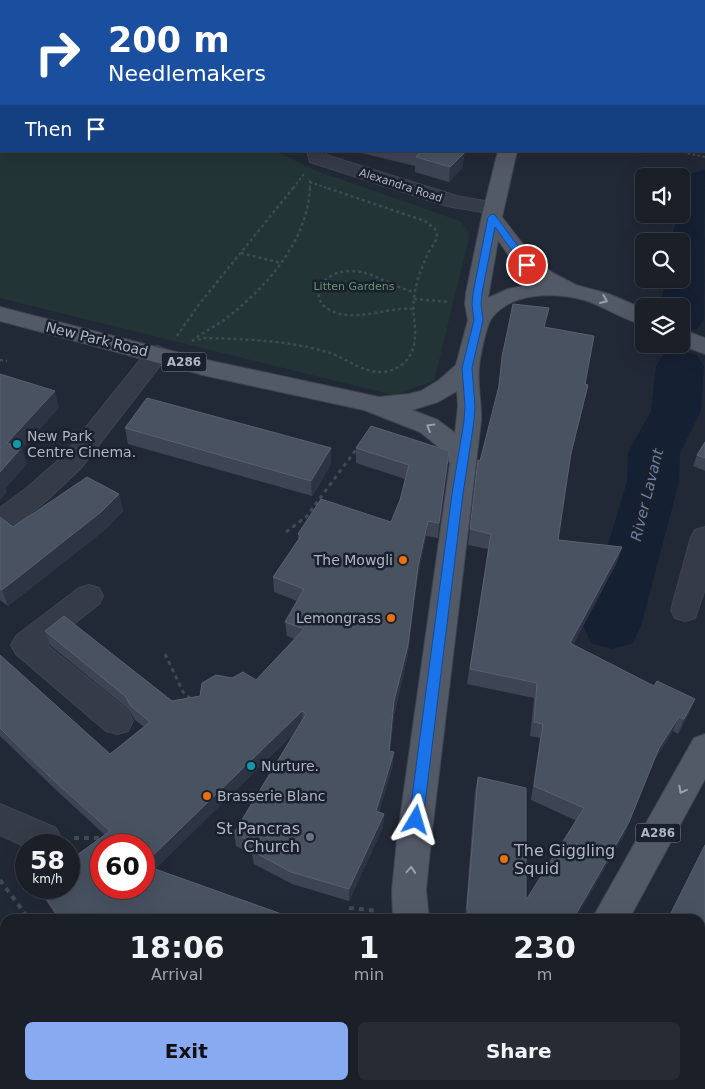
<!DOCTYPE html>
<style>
body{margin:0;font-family:"DejaVu Sans",sans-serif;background:#272c34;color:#f1f3f6;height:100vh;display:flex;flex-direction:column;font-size:19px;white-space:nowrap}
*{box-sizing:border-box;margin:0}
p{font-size:16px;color:#9fa2a8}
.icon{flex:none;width:28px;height:28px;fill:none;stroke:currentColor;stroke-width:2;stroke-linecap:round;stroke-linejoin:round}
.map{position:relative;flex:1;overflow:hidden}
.drawer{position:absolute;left:0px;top:914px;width:705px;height:176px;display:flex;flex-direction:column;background:#1a1f28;border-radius:15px 15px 0 0;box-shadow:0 5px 20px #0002,0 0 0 1px #383d45}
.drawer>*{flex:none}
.guide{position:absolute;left:0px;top:0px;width:705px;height:152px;box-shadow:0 5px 20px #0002,0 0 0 1px #383d45;background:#1a4fa0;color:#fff;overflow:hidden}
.tools{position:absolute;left:635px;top:168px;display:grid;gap:10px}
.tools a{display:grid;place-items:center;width:55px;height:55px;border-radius:8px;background:#1a1f28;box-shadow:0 5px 20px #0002,0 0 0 1px #383d45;font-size:25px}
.speed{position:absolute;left:15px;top:834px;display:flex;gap:10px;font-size:25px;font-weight:700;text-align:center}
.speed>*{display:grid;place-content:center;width:65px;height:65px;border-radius:50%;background:#1a1f28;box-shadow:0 5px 20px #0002,0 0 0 1px #383d45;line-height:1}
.speed small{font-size:12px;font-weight:400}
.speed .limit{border:8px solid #d22;background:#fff;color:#111}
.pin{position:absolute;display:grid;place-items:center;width:42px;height:42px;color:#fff;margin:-21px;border:2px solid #fff;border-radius:50%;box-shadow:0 1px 5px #0007}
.me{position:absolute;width:55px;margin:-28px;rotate:7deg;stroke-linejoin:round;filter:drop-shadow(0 0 4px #0008)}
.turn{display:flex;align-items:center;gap:18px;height:105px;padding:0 25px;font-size:22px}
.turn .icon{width:65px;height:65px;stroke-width:2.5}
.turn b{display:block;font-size:35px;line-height:42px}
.then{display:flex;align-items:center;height:48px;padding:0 25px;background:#0003;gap:10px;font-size:19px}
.eta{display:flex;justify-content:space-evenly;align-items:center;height:85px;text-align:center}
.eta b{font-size:30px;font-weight:700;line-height:35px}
.cta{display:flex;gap:10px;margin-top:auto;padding:10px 25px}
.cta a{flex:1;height:58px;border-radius:8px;background:#87aaf1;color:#111;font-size:20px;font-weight:700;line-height:58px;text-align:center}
.cta a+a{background:#272c34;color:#f1f3f6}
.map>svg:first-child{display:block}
.green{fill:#233437}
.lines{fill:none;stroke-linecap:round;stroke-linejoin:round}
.river{fill:#162033;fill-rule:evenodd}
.minor-casing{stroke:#3e4551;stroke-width:2}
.major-casing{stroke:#3e4551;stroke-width:2}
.path-far3{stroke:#3c4d50;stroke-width:2;stroke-dasharray:2.5 2.5;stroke-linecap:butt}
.path-far2{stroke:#3c4d50;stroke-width:2.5;stroke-dasharray:3 3;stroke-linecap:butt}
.path-far1{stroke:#3c4d50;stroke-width:3;stroke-dasharray:4 4;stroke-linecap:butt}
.path{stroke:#3c4d50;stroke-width:4;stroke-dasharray:5 5;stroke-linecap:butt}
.minor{fill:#353b47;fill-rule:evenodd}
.major{fill:#535a67;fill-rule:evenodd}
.wall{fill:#3d4555}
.shaded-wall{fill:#2d3544}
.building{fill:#495261;stroke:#596171}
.oneway{stroke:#989fad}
.route{fill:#1a73e8;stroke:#114b97}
.culture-dot{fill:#0f9aa8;stroke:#1a212c;stroke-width:2}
.food-dot{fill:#e8710a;stroke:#1a212c;stroke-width:2}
.worship-dot{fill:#6b7280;stroke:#1a212c;stroke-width:2}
.labels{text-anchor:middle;stroke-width:5;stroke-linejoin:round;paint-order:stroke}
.far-street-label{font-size:11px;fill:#afb6c4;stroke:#1a212c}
.far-park-label{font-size:11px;fill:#689374;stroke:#1a212c}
.shield{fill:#1a212c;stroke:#828996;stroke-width:1}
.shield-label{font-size:12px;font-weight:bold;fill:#afb6c4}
.street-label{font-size:14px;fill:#afb6c4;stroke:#1a212c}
.poi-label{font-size:14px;fill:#afb6c4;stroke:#1a212c;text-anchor:start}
.water-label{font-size:15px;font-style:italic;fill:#6a7fa1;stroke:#1a212c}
.near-poi-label{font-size:16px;fill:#afb6c4;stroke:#1a212c;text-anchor:end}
</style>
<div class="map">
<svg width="705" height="1089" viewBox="0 0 705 1089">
<rect width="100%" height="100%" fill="#222936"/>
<g class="green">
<polygon points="0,61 1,151 275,151 317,171 460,221 470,234 434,381 393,395 0,298"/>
<polygon points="705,182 705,239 693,237"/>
</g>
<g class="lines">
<g class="river">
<polygon points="678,0 705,0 705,8 704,1"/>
<path d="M705 170 704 319 697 329 681 333V306H661L665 279H681V241H671L678 214H681C681 199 682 186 691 174Z"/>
<polygon points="680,351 697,355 704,366 701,411 680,453 679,482 641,626 633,643 612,649 591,643 583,626 627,482 628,453 651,411 656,366 663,355"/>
</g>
<defs>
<g id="minor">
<polygon points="217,0 238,0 239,1 218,1"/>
<rect x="662" y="0" width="16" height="1"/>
<rect x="704" y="21" width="1" height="10"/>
<rect x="0" y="48" width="1" height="11"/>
<polygon points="307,151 326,151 326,155 457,196 501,204 504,208 501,212 494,214 447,206 310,162"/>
<polygon points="157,346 165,349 169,354 81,468 46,501 10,529 0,532 0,508 28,487 63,456 149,349"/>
<polygon points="705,527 705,589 695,618 685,621 675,618 671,610 691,537 695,530"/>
<polygon points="89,585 99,588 103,596 99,604 47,645 128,711 133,721 128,731 117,734 106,731 16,654 11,645 16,636 79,588"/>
<polygon points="0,804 56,828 61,839 58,845 26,845 26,847 0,835"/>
<polygon points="0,935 5,937 5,978 0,976"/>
<polygon points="70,1085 111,1085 113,1089 72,1089"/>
<polygon points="453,1085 494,1085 492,1089 451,1089"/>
</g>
<g id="major">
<rect x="522" y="0" width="16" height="1"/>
<path d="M498 151H517L502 217 535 260 553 273 576 285 609 294 644 309V325C623 320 604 306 584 300 555 292 510 292 491 319 486 327 480 357 479 367 477 385 482 403 481 421L431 840 426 890 429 919H393L392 890 397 840 450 463 440 448 420 432 364 410 207 376 0 321V307L207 360 379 397 409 394 421 391 439 380 456 365 468 320 465 304 466 293 483 211ZM498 240 519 270 538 283 508 289 488 298ZM457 391 458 406 455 433 438 420 412 410 438 402Z"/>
<polygon points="681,329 705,338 705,354 678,344 681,344"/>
<polygon points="705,734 705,779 629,919 592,919 694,738"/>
<polygon points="479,1085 521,1085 523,1089 481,1089"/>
<rect x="540" y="1085" width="40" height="4"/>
</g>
</defs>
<use href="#minor" class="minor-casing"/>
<use href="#major" class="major-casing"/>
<g class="path-far3">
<polyline points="678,151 705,157"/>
<polyline points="310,182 327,188"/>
<polyline points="293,188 304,174"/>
<polyline points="310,188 310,180"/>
</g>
<g class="path-far2">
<polyline points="241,253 281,263"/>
<polyline points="414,299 450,302"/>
<path d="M413 309C389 307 363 319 340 314 304 305 318 272 349 271 372 270 393 288 415 292"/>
<polyline points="177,336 200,303 294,187"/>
<path d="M198 340 202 338C244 339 287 340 327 352 345 357 361 372 380 372 392 372 403 366 409 357 421 339 411 316 414 297 416 281 422 267 428 253 431 248 436 242 437 236 437 234 436 231 435 229L425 221 324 187"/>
<path d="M192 341C202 333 214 327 224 320 266 288 308 241 310 187"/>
<polyline points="0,360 7,361"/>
</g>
<g class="path-far1">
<polyline points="286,532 306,517 358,447"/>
<polyline points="165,654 183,692 192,700"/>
</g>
<g class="path">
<polyline points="74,838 100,838"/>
<polyline points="0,880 29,919"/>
<polyline points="349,908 378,911"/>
<polyline points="137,1085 140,1089"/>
</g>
<use href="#minor" class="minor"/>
<use href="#major" class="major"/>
</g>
<g class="wall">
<polygon points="353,151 465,151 462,168 449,182 415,172 415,166"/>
<polygon points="545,327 585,384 584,400 570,459 558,540 622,547 617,562 573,645 689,713 678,734 673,731 653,762 624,835 575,919 465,919 475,791 478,777 526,900 577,821 531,800 540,738 530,736 534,698 467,684 488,549 468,545 478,460 480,461 498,390 502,357"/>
<polygon points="125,428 331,448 331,464 312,496 128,444"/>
<polygon points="705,442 705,471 693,466 697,455"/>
<polygon points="356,448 449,451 438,538 426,536 417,581 407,659 394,715 390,751 393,765 379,812 384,814 383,827 349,901 292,884 254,864 252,854 236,846 234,833 295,732 155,869 290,919 58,919 43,896 38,888 69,888 105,835 55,789 0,736 0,655 110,754 144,727 135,720 129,710 50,645 45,631 172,701 200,696 232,678 256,680 294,639 287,636 285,622 297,601 274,592 273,577 298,540 298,534 391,522 400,500 405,479 356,463"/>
<polygon points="119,494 123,511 106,529 8,606 0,600 0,517 13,527"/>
<polygon points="704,946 705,1089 600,1089 600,1085 700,1085"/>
</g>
<g class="shaded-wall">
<polygon points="464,151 465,151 462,168 449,182 450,167"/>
<polygon points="55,391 59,408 22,449 27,464 6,488 7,492 0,500 0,472 7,443"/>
<polygon points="331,448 331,464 312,496 311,481"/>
<polygon points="449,451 448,466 438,538 439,523"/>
<polygon points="119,494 123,511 106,529 8,606 2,590"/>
<polygon points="428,521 426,536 417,581 407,659 394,715 388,764 389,751 394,701 418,566"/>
<polygon points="622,547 617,562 566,658 570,643"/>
<polygon points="695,699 689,713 678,734 684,719"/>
<polygon points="302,711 303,725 147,877 144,867 144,864"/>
<polygon points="679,717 673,731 653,762 624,835 575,919 573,919 659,748"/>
<polygon points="394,752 393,765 376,824 376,811"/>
<polygon points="384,814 383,827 349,901 349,889"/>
<polygon points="334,1085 337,1085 336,1089 333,1089"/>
</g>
<g class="building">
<polygon points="597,0 661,0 661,1 596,1"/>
<rect x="0" y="11" width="1" height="23"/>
<polygon points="417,151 464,151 464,153 450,167 416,157 420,152"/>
<polygon points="513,304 549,308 544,327 594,336 585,384 588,385 571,453 558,540 622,547 570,643 654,686 657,681 695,699 684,719 679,717 659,748 629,822 573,919 471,919 467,908 478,777 526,788 526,900 584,808 534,786 543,724 534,722 537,683 470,669 491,534 470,529 478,460 480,461 499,386 502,357"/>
<polygon points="0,374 55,391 7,443 22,447 0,472"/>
<polygon points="147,398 331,448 311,481 125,428"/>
<polygon points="371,426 449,451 439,523 428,521 418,566 408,645 394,701 389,751 394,752 376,811 384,814 349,889 291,872 252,851 256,844 234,833 306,714 302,711 144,864 144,845 101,845 101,888 144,888 144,865 287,916 290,919 60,919 39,888 69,888 69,861 110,831 49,776 0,728 0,655 110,754 150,722 131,706 125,696 45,631 64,616 172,701 200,696 202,683 216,675 232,678 243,672 256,680 304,629 285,622 304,589 273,577 301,536 298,534 321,499 391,522 400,500 409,465 356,448"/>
<polygon points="705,442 705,458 697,455"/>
<polygon points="87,477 119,494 101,512 2,590 0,589 0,517 13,527"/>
<polygon points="705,845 705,944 703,946 705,947 705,1089 604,1089 605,1085 700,1085 700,919 668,919"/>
<polygon points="0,979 5,986 5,1085 76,1085 79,1089 0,1089"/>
<polygon points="143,1085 224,1085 227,1089 146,1089"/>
<polygon points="257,1085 334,1085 333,1089 255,1089"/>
</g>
<defs><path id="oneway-chevron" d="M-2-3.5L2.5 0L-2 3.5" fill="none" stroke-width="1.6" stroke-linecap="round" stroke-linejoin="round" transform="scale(1.25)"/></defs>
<g class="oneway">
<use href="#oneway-chevron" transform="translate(604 300) rotate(23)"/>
<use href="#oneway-chevron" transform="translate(430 427) rotate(-149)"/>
<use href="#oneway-chevron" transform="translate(682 790) rotate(119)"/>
<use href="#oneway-chevron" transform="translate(411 870) rotate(-85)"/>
</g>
<polygon class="route" points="492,214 495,215 532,265 527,267 524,267 495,227 482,293 481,304 483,320 472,368 475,406 474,421 463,494 423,820 421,825 416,827 411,825 409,820 452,494 464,421 465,406 462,368 474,320 472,304 473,293 488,217"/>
<g class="culture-dot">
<circle cx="17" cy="444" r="5"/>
<circle cx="251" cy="766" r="5"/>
</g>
<g class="food-dot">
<circle cx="403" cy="560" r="5"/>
<circle cx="391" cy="618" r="5"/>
<circle cx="207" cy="796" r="5"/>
<circle cx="504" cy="859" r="5"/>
</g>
<circle class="worship-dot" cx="310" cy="837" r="5"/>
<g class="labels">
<g class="far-street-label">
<text transform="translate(401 185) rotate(18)" y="4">Alexandra Road</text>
</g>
<g class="far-park-label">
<text x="354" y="290">Litten Gardens</text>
</g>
<g class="shield">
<rect x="161.5" y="352.5" width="45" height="19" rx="4"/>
<rect x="635.5" y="823.5" width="45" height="19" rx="4"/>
</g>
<g class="shield-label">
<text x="184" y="366">A286</text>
<text x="658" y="837">A286</text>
</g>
<g class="street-label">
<text transform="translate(97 339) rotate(14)" y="5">New Park Road</text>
</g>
<g class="poi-label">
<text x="27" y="441">New Park<tspan x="27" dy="16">Centre Cinema.</tspan></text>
<text x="393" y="565" text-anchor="end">The Mowgli</text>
<text x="381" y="623" text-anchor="end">Lemongrass</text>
<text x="261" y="771">Nurture.</text>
<text x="217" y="801">Brasserie Blanc</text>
</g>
<g class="water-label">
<text transform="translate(647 495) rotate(-76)" y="5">River Lavant</text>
</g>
<g class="near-poi-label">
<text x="300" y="834">St Pancras<tspan x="300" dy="18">Church</tspan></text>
<text x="514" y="856" text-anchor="start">The Giggling<tspan x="514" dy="18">Squid</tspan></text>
</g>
</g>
</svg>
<div class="tools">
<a><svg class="icon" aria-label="sound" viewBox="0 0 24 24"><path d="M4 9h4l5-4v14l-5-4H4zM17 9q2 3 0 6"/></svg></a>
<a><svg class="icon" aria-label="search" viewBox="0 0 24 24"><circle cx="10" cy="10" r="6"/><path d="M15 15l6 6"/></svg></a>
<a><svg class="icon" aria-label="layers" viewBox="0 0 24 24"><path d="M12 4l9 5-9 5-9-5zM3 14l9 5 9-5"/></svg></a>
</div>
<div class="speed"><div>58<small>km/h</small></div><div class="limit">60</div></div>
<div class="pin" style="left:527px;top:265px;background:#d93025"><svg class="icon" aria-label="arrive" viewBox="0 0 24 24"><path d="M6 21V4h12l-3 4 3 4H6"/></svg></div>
<svg class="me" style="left:416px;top:820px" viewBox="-20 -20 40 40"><path d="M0-17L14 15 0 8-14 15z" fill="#1a73e8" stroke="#fff" stroke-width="4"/></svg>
<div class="guide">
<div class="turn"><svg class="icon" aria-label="right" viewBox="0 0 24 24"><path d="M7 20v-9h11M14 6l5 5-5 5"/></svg><div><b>200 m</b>Needlemakers</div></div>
<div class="then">Then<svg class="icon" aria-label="arrive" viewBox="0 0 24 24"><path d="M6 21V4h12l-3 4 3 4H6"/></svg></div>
</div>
<section class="drawer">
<div class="eta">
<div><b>18:06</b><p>Arrival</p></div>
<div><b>1</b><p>min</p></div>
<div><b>230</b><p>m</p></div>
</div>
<div class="cta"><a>Exit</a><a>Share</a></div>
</section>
</div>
